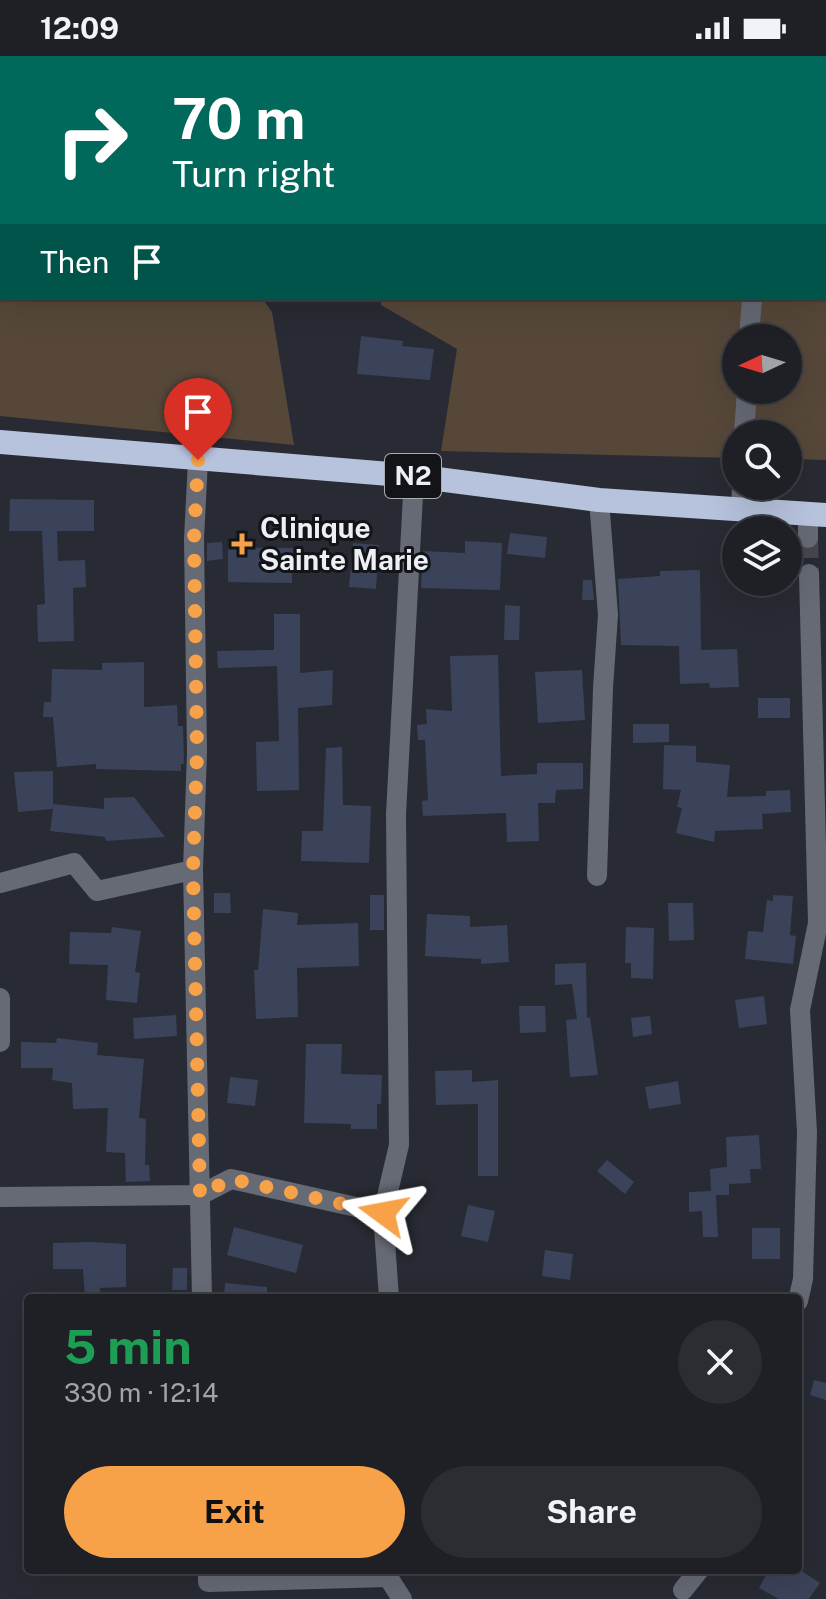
<!DOCTYPE html>
<meta charset="utf-8">
<style>
body{margin:0;font-family:"Public Sans",sans-serif;background:#2b2d32;color:#f1f3f6;height:100vh;display:flex;flex-direction:column;font-size:30px;white-space:nowrap}
*{box-sizing:border-box;margin:0}
p{font-size:26px;color:#a1a3a7}
.icon{flex:none;width:44px;height:44px;fill:none;stroke:currentColor;stroke-width:2;stroke-linecap:round;stroke-linejoin:round}
.map{position:relative;flex:1;overflow:hidden}
.drawer{position:absolute;left:24px;top:1238px;width:778px;height:280px;display:flex;flex-direction:column;background:#1e2026;border-radius:8px;box-shadow:0 8px 32px #0002,0 0 0 2px #3c3e43}
.drawer>*{flex:none}
.hud{position:absolute;left:0px;top:0px;width:826px;height:244px;box-shadow:0 8px 32px #0002,0 0 0 2px #3c3e43;background:#00695c;color:#fff;overflow:hidden}
.needle{width:52px;rotate:266deg}
.buttons{position:absolute;left:722px;top:268px;display:grid;gap:16px}
.buttons a{display:grid;place-items:center;width:80px;height:80px;border-radius:50%;background:#1e2026;box-shadow:0 8px 32px #0002,0 0 0 2px #3c3e43;font-size:40px}
.pin{position:absolute;display:grid;place-items:center;width:68px;height:68px;color:#fff;margin:-82px -34px;border-radius:50% 50% 50% 0;rotate:-45deg;box-shadow:0 0 8px #0007}
.pin .icon{rotate:45deg}
.me{position:absolute;width:88px;margin:-44px;rotate:283deg;stroke-linejoin:round;filter:drop-shadow(0 0 6px #0008)}
.turn{display:flex;align-items:center;gap:28px;height:168px;padding:0 40px;font-size:36px}
.turn .icon{width:104px;height:104px;stroke-width:2.5}
.turn b{display:block;font-size:56px;line-height:68px}
.then{display:flex;align-items:center;height:76px;padding:0 40px;background:#0003;gap:16px;font-size:30px}
.round{display:grid;place-items:center;flex:none;width:84px;height:84px;border-radius:42px;background:#2b2d32}
.head{display:flex;align-items:center;justify-content:space-between;height:136px;padding:0 40px}
h1{font-size:48px;font-weight:700;line-height:60px;color:#1e9e55}
.button{display:flex;gap:16px;margin-top:auto;padding:16px 40px}
.button a{flex:1;height:92px;border-radius:48px;background:#f7a148;color:#111;font-size:32px;font-weight:700;line-height:92px;text-align:center}
.button a+a{background:#2b2d32;color:#f1f3f6}
.status{display:flex;justify-content:space-between;align-items:center;height:56px;padding:0 40px;background:#1e2026;direction:ltr}
.status svg{height:22px;fill:currentColor}
.map>svg:first-child{display:block}
.green{fill:#564739;fill-rule:evenodd}
.building{fill:#3b435a}
.lines{fill:none;stroke-linecap:round;stroke-linejoin:round}
.minor-tunnel{stroke:#464850;stroke-width:20;stroke-dasharray:20 10;stroke-linecap:butt}
.minor{stroke:#666a75;stroke-width:20}
.highway{stroke:#b7c2dd;stroke-width:24}
.route{stroke:#f7a148;stroke-width:14;stroke-dasharray:0 25.2}
.poi-dot{fill:#f7a148;stroke:#121417;stroke-width:3}
.labels{text-anchor:middle;stroke-width:6;stroke-linejoin:round;paint-order:stroke}
.shield{fill:#121417;stroke:#abadb2;stroke-width:2}
.shield-label{font-size:26px;font-weight:bold;fill:#edeff5}
.poi-label{font-size:28px;font-weight:bold;fill:#edeff5;stroke:#121417;text-anchor:start}
</style>
<div class="status"><b>12:09</b><svg viewBox="0 0 49 12"><path d="M0 12V9h3v3zM5 12V6h3v6zM10 12V3h3v9zM15 12V0h3v12zM26 1h20v11H26zM47 4h2v5h-2z"/></svg></div>
<div class="map">
<svg width="826" height="1543" viewBox="0 0 826 1543">
<rect width="100%" height="100%" fill="#282b33"/>
<path class="green" d="M0 0H826V404L788 403V378H736V402L441 395 457 293 381 249V242H824V2H2V242H262L272 256 294 389 0 360ZM736 282H788V334H736Z"/>
<g class="building">
<polygon points="361,280 403,285 402,290 434,293 430,324 357,318"/>
<polygon points="10,443 94,444 94,475 57,475 58,505 85,504 86,531 73,532 74,585 38,586 37,549 45,548 42,475 9,475"/>
<polygon points="510,477 547,481 545,502 507,498"/>
<polygon points="465,485 502,487 500,534 421,532 423,495 465,497"/>
<polygon points="222,486 223,503 207,505 207,487"/>
<polygon points="353,487 379,489 376,533 349,531"/>
<polygon points="228,491 293,492 292,527 228,526"/>
<polygon points="788,506 804,506 797,513 796,524 788,525"/>
<polygon points="700,514 701,594 737,593 739,631 710,632 709,627 680,628 679,590 621,589 618,523 660,520 660,515"/>
<polygon points="583,524 592,524 594,544 582,544"/>
<polygon points="505,549 520,550 519,584 504,584"/>
<polygon points="274,558 300,558 300,617 333,614 332,649 298,652 299,734 257,735 256,686 279,685 277,610 218,612 217,595 274,594"/>
<polygon points="498,599 501,720 537,718 537,707 583,707 583,733 556,734 555,747 538,747 539,785 507,786 506,757 423,760 422,745 428,744 425,684 418,684 417,669 427,668 426,653 452,655 450,600"/>
<polygon points="144,606 144,651 177,649 178,670 183,670 184,708 181,708 181,715 96,713 96,708 57,711 53,661 43,661 44,646 51,646 52,613 102,614 102,607"/>
<polygon points="582,614 585,664 538,667 535,616"/>
<rect x="758" y="642" width="32" height="20"/>
<polygon points="633,668 669,668 669,686 633,687"/>
<polygon points="664,689 696,690 696,706 730,709 727,741 766,740 766,735 790,734 791,756 762,758 763,773 715,775 714,786 676,777 682,752 677,751 681,734 663,733"/>
<polygon points="342,691 343,749 371,750 369,807 301,805 302,775 323,775 326,692"/>
<polygon points="53,715 53,748 104,753 104,742 134,741 165,781 106,785 105,781 50,775 53,753 18,756 14,716"/>
<polygon points="214,837 230,837 231,857 214,857"/>
<rect x="370" y="839" width="14" height="35"/>
<polygon points="773,839 793,840 790,879 796,880 793,908 745,903 748,875 763,876 767,844 773,845"/>
<polygon points="668,847 693,847 694,884 669,885"/>
<polygon points="263,853 298,857 297,869 358,867 359,910 297,912 298,961 256,963 254,914 258,914"/>
<polygon points="427,858 470,860 470,871 507,869 509,906 481,908 481,903 425,900"/>
<polygon points="112,871 141,875 135,916 140,917 137,947 106,944 108,909 69,908 70,876 111,877"/>
<polygon points="626,871 654,872 653,923 631,922 631,907 625,907"/>
<polygon points="586,907 587,962 590,961 598,1019 570,1021 566,964 577,963 572,928 555,929 555,908"/>
<polygon points="764,940 767,968 739,972 735,944"/>
<polygon points="519,950 545,950 546,976 520,977"/>
<polygon points="176,959 177,980 134,983 133,962"/>
<polygon points="650,960 652,978 633,981 631,962"/>
<polygon points="57,982 98,987 97,999 144,1003 139,1062 146,1063 145,1109 149,1109 150,1125 126,1126 125,1097 106,1096 108,1052 73,1053 72,1027 52,1024 53,1012 21,1012 21,986 56,987"/>
<polygon points="306,988 342,988 341,1018 382,1019 381,1048 377,1048 377,1073 351,1073 351,1068 304,1067"/>
<polygon points="472,1014 472,1026 498,1024 498,1120 478,1120 478,1048 436,1049 435,1015"/>
<polygon points="230,1021 258,1024 255,1050 227,1047"/>
<polygon points="678,1025 681,1048 649,1053 645,1031"/>
<polygon points="759,1079 761,1113 750,1113 751,1127 729,1128 729,1139 716,1139 718,1181 703,1181 702,1155 689,1156 689,1136 711,1135 710,1113 727,1111 726,1081"/>
<polygon points="607,1104 634,1126 625,1138 597,1115"/>
<polygon points="468,1149 495,1155 488,1186 461,1180"/>
<polygon points="234,1171 303,1189 296,1217 227,1199"/>
<rect x="752" y="1172" width="28" height="31"/>
<polygon points="92,1186 126,1188 126,1231 100,1232 101,1242 85,1242 83,1213 53,1213 53,1187"/>
<polygon points="545,1194 573,1198 570,1224 542,1220"/>
<polygon points="173,1212 187,1212 187,1234 172,1234"/>
<polygon points="225,1227 267,1231 267,1242 224,1242"/>
<polygon points="814,1324 826,1327 826,1344 810,1339"/>
<polygon points="769,1514 800,1514 820,1527 809,1543 779,1543 759,1532"/>
</g>
<g class="lines">
<polyline class="minor-tunnel" points="808,482 809,518"/>
<g class="minor">
<polyline points="781,2 781,0"/>
<polyline points="749,282 752,242"/>
<polyline points="744,378 747,334"/>
<polyline points="198,404 194,483 197,696 193,814 202,1242"/>
<polyline points="741,453 742,430"/>
<polyline points="808,482 808,459"/>
<polyline points="597,820 603,632 608,559 599,444"/>
<polyline points="0,827 74,807 97,835 193,814"/>
<polyline points="0,942 0,986"/>
<polyline points="0,1141 200,1139 231,1123 383,1157"/>
<polyline points="389,1242 383,1157 399,1089 396,758 414,420"/>
<polyline points="798,1245 803,1223 807,1076 800,954 818,867 809,518"/>
<polyline points="208,1514 208,1526 388,1521 388,1514"/>
<polyline points="388,1521 402,1543"/>
<polyline points="683,1534 699,1514"/>
</g>
<polyline class="highway" points="0,386 414,420 599,444 826,459"/>
</g>
<g class="lines">
<polyline class="route" points="198,404 194,483 197,696 193,814 200,1139 231,1123 383,1157"/>
</g>
<path class="poi-dot" d="M238 476h8v8h8v8h-8v8h-8v-8h-8v-8h8z"/>
<g class="labels">
<rect class="shield" x="385" y="398" width="56" height="44" rx="6"/>
<g class="shield-label">
<text x="413" y="429">N2</text>
</g>
<g class="poi-label">
<text x="260" y="482">Clinique<tspan x="260" dy="32">Sainte Marie</tspan></text>
</g>
</g>
</svg>
<div class="buttons">
<a><svg class="needle" viewBox="-14 -14 28 28"><path d="M0-13l5 13h-10z" fill="#e53935"/><path d="M0 13l5-13h-10z" fill="#a1a3a7"/></svg></a>
<a><svg class="icon" aria-label="search" viewBox="0 0 24 24"><circle cx="10" cy="10" r="6"/><path d="M15 15l6 6"/></svg></a>
<a><svg class="icon" aria-label="layers" viewBox="0 0 24 24"><path d="M12 4l9 5-9 5-9-5zM3 14l9 5 9-5"/></svg></a>
</div>
<div class="pin" style="left:198px;top:404px;background:#d93025"><svg class="icon" aria-label="arrive" viewBox="0 0 24 24"><path d="M6 21V4h12l-3 4 3 4H6"/></svg></div>
<svg class="me" style="left:383px;top:1157px" viewBox="-20 -20 40 40"><path d="M0-17L14 15 0 8-14 15z" fill="#f7a148" stroke="#fff" stroke-width="4"/></svg>
<div class="hud">
<div class="turn"><svg class="icon" aria-label="right" viewBox="0 0 24 24"><path d="M7 20v-9h11M14 6l5 5-5 5"/></svg><div><b>70 m</b>Turn right</div></div>
<div class="then">Then<svg class="icon" aria-label="arrive" viewBox="0 0 24 24"><path d="M6 21V4h12l-3 4 3 4H6"/></svg></div>
</div>
<section class="drawer">
<div class="head"><div><h1>5 min</h1><p>330 m · 12:14</p></div><a class="round"><svg class="icon" aria-label="close" viewBox="0 0 24 24"><path d="M6 6l12 12M18 6L6 18"/></svg></a></div>
<div class="button"><a>Exit</a><a>Share</a></div>
</section>
</div>
